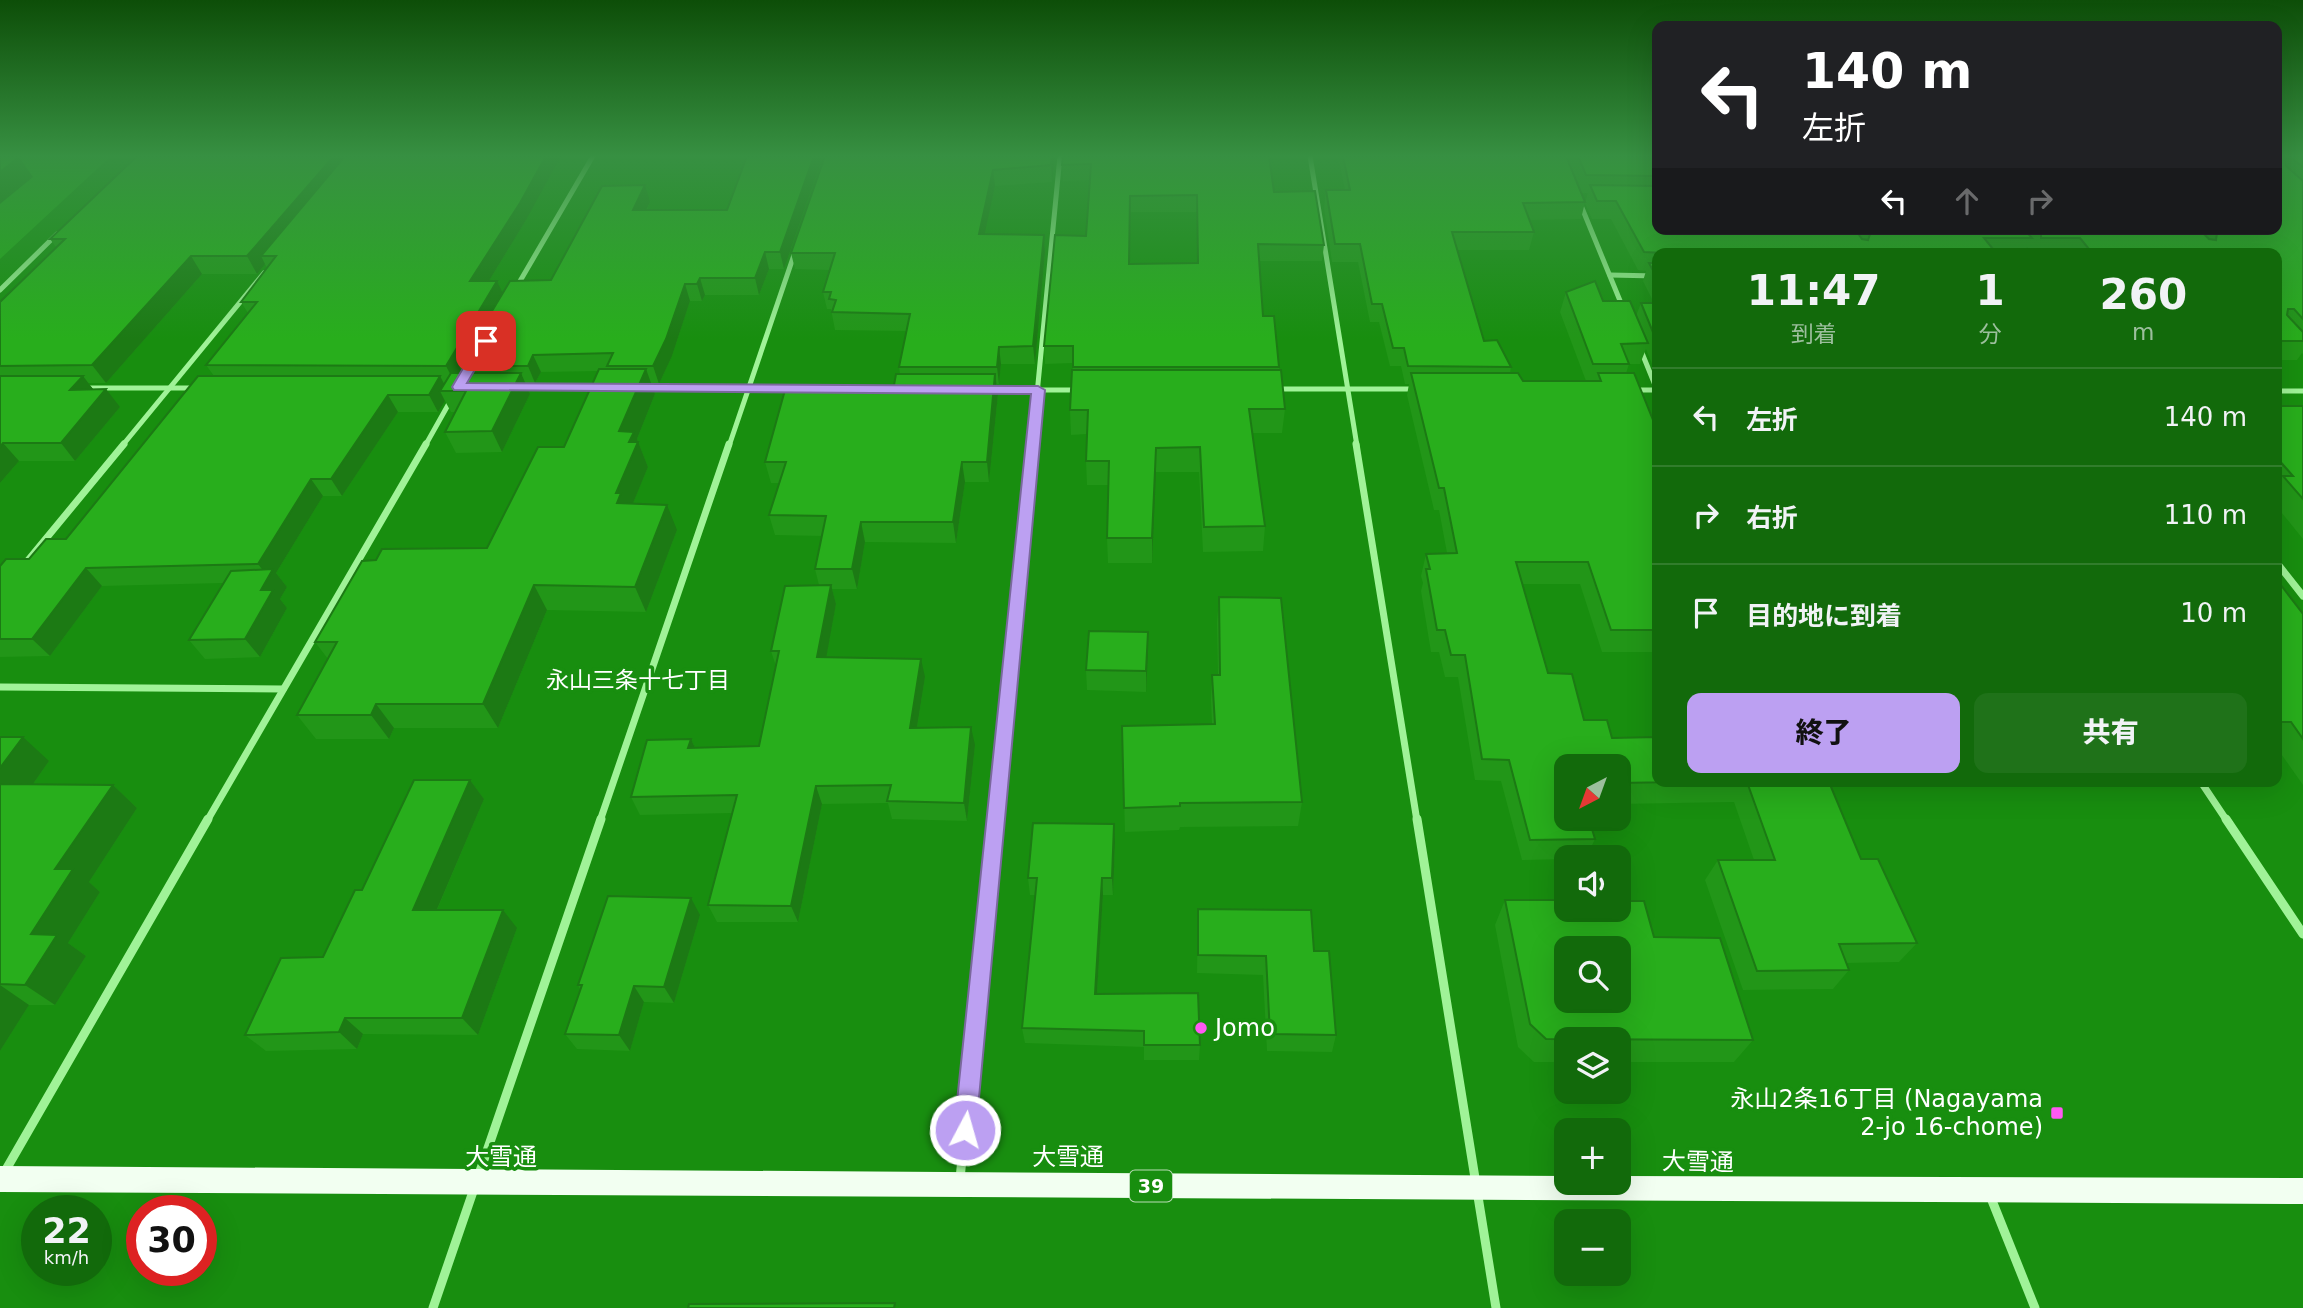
<!DOCTYPE html>
<html lang="ja">
<meta charset="utf-8">
<style>
body{margin:0;font-family:"DejaVu Sans","Noto Sans JP",sans-serif;background:#1f7219;color:#f1f3f6;height:100vh;display:flex;flex-direction:column;font-size:26px;white-space:nowrap}
*{box-sizing:border-box;margin:0}
p{font-size:23px;color:#9cbf9d}
.icon{flex:none;width:38px;height:38px;fill:none;stroke:currentColor;stroke-width:2;stroke-linecap:round;stroke-linejoin:round}
.map{position:relative;flex:1;overflow:hidden}
.panel{position:absolute;left:1652px;top:248px;width:630px;height:539px;display:flex;flex-direction:column;background:#126a0b;border-radius:14px;box-shadow:0 7px 28px #0002}
.panel>*{flex:none}
.banner{position:absolute;left:1652px;top:21px;width:630px;height:214px;border-radius:14px;box-shadow:0 7px 28px #0002;background:#202124;color:#fff;overflow:hidden}
.needle{width:46px;rotate:221deg}
.controls{position:absolute;left:1554px;top:754px;display:grid;gap:14px}
.controls a{display:grid;place-items:center;width:77px;height:77px;border-radius:14px;background:#126a0b;box-shadow:0 7px 28px #0002;font-size:35px}
.speed{position:absolute;left:21px;top:1195px;display:flex;gap:14px;font-size:35px;font-weight:700;text-align:center}
.speed>*{display:grid;place-content:center;width:91px;height:91px;border-radius:50%;background:#126a0b;box-shadow:0 7px 28px #0002;line-height:1}
.speed small{font-size:18px;font-weight:400}
.speed .limit{border:10px solid #d22;background:#fff;color:#111}
.pin{position:absolute;display:grid;place-items:center;width:60px;height:60px;color:#fff;margin:-30px;border-radius:14px;box-shadow:0 4px 10px #0006}
.me{position:absolute;width:77px;margin:-38px;rotate:6deg;stroke-linejoin:round;filter:drop-shadow(0 0 5px #0008)}
.turn{display:flex;align-items:center;gap:24px;height:147px;padding:0 35px;font-size:32px}
.turn .icon{width:91px;height:91px;stroke-width:2.5}
.turn b{display:block;font-size:49px;line-height:60px}
.lanes{display:flex;align-items:center;height:66px;padding:0 35px;background:#0003;justify-content:center;gap:35px;direction:ltr}
.lanes .off{opacity:.35}
.eta{display:flex;justify-content:space-evenly;align-items:center;height:119px;text-align:center}
.eta b{font-size:42px;font-weight:800;line-height:49px}
.action{display:flex;gap:14px;margin-top:auto;padding:14px 35px}
.action a{flex:1;height:80px;border-radius:14px;background:#bca0f2;color:#111;font-size:28px;font-weight:800;line-height:80px;text-align:center}
.action a+a{background:#1f7219;color:#f1f3f6}
ul{padding:0;list-style:none}
li{display:flex;align-items:center;gap:21px;height:98px;padding:0 35px;border-top:2px solid #317d2c}
li div{flex:1}
li b{display:block;font-size:26px}
li em{font-style:normal}
.map>svg:first-child{display:block}
.green{fill:#23a917}
.lines{fill:none;stroke-linecap:round;stroke-linejoin:round}
.minor-far2{stroke:#a0f398;stroke-width:5}
.minor-far1{stroke:#a0f398;stroke-width:7}
.minor{stroke:#a0f398;stroke-width:9}
.trunk{fill:#f2fff1;fill-rule:evenodd}
.wall{fill:#229618;fill-rule:evenodd}
.shaded-wall{fill:#1c7a14}
.building{fill:#28ae1c;stroke:#1c7a14;stroke-width:2;fill-rule:evenodd}
.route{fill:#bca0f2;stroke:#7a689d;stroke-width:2}
.poi-dot{fill:#ff59f3;stroke:#188e0f;stroke-width:2.5}
.labels{text-anchor:middle;stroke-width:7;stroke-linejoin:round;paint-order:stroke}
.shield{fill:#188e0f;stroke:#baddb7;stroke-width:2}
.shield-label{font-size:19px;font-weight:bold;fill:#fff}
.neighbourhood-label{font-size:23px;fill:#fff;stroke:#188e0f}
.near-poi-label{font-size:24px;fill:#fff;stroke:#188e0f;text-anchor:start}
.near-street-label{font-size:24px;fill:#fff;stroke:#188e0f}
</style>
<div class="map">
<svg width="2303" height="1308" viewBox="0 0 2303 1308">
<rect width="100%" height="100%" fill="#188e0f"/>
<polygon class="green" points="0,156 111,156 0,259"/>
<g class="lines">
<g class="minor-far2">
<polyline points="1310,156 1357,446"/>
<polyline points="1580,203 1623,308"/>
<polyline points="1610,275 1657,276"/>
<polyline points="516,288 593,156"/>
<polyline points="0,290 57,234"/>
<polyline points="1640,348 1657,390"/>
<polyline points="85,388 195,388"/>
<polyline points="519,388 598,388"/>
<polyline points="645,388 864,390"/>
<polyline points="1275,389 1417,389"/>
<polyline points="988,390 1077,390"/>
<polyline points="1632,390 1657,390"/>
<polyline points="2277,391 2303,391"/>
<polyline points="122,446 264,273"/>
<polyline points="425,446 452,398"/>
<polyline points="729,446 795,252"/>
<polyline points="1032,446 1060,156"/>
</g>
<g class="minor-far1">
<polyline points="1356,444 1417,821"/>
<polyline points="2277,563 2303,596"/>
<polyline points="25,564 124,444"/>
<polyline points="0,687 283,689"/>
<polyline points="2201,782 2227,821"/>
<polyline points="207,821 426,444"/>
<polyline points="600,821 729,444"/>
<polyline points="995,821 1032,444"/>
</g>
<g class="minor">
<polyline points="1417,819 1496,1308"/>
<polyline points="2226,819 2303,934"/>
<polyline points="4,1173 208,819"/>
<polyline points="960,1179 995,819"/>
<polyline points="1989,1193 2035,1308"/>
<polyline points="433,1308 601,819"/>
</g>
<polygon class="trunk" points="0,1166 1566,1176 1566,1183 1619,1183 1619,1176 2303,1178 2303,1204 0,1192"/>
</g>
<g class="wall">
<polygon points="717,156 823,156 784,269 769,269 759,295 705,295 702,301 690,301 672,356 659,384 651,384 655,394 637,439 648,467 633,503 677,530 646,612 547,610 498,728 394,728 389,739 316,739 297,715 328,659 315,642 376,560 487,548 564,447 599,371 541,372 535,383 526,383 530,394 502,452 456,453 445,432 455,412 451,412 445,401 438,412 398,412 342,496 323,496 276,573 287,587 280,599 287,608 260,657 205,659 189,640 223,583 102,586 50,656 0,657 0,566 29,559 66,539 214,376 206,365 248,313 241,302 267,268 265,264 257,274 202,274 106,383 88,383 93,389 120,407 75,461 19,461 0,483 0,302 56,247 50,239 526,220 489,281 497,281 502,293 551,280 650,202 647,210 727,210 745,160 719,160"/>
<polygon points="825,156 1055,156 1052,182 995,186 984,234 1044,235 1045,252 1035,364 1001,364 999,384 997,384 998,394 989,482 965,482 956,543 865,542 857,589 832,589 836,604 826,657 925,677 917,728 975,745 967,821 892,819 888,803 822,804 798,922 717,922 708,905 732,813 640,815 631,797 691,739 695,748 759,746 776,666 771,651 819,585 815,569 822,536 775,535 769,515 780,483 771,483 765,462 871,389 894,385 900,374 899,367 907,331 835,330 831,309 827,309 823,292 830,270 795,269 791,253"/>
<path d="M1063 156 1274 192 1324 245 1322 261H1259L1263 316 1279 367 1285 409 1282 433H1252L1265 526 1263 551 1203 552 1199 472H1156L1152 563H1108L1107 538 1109 485H1087L1086 461 1087 434 1071 435 1070 410 1073 363 1045 364 1044 346 1086 236 1090 180 1063 181 1062 165ZM1130 212H1197V263L1130 264Z"/>
<path d="M1338 156H1566L1569 163 1570 156H1657V229H2277V156H2303V354L2302 353 2297 360H2277V254H2030V251L2027 247 2023 254H1657V364H1652L1646 349 1640 364H1629L1626 373 1657 430V652H1602L1580 584H1523L1548 673 1584 720 1612 738 1657 782H1829L1861 859 1917 943 1899 962 1846 963 1849 970 1833 989 1743 990 1705 880 1718 860H1754L1734 802 1619 804V766H1566V819H1596L1593 824H1590L1595 839 1586 858H1566V859L1522 860 1501 781 1475 780 1458 677H1445L1439 652H1431L1421 591 1423 583 1421 576 1426 554 1447 553 1439 510H1434L1407 395 1409 384H1405L1401 366H1390L1379 322H1370L1358 262H1332L1324 208 1326 190H1345ZM1581 193H1588L1585 203 1592 219H1611L1638 270 1646 271 1643 281 1654 303H1641L1636 316 1603 301 1566 292 1560 312 1586 381H1523L1510 373 1511 367 1484 341 1457 250H1529L1534 232 1529 220 1581 219 1585 202Z"/>
<polygon points="2277,406 2303,406 2303,539 2277,507"/>
<polygon points="2277,580 2303,614 2303,785 2277,748"/>
<polygon points="1219,597 1302,802 1298,826 1180,827 1179,830 1125,832 1122,726 1212,724 1211,700 1212,675 1218,675 1217,623"/>
<polygon points="1148,653 1146,692 1087,690 1086,670"/>
<polygon points="0,737 49,761 33,784 113,785 137,808 89,882 100,892 68,943 86,956 55,1005 29,1005 0,1051"/>
<polygon points="470,780 484,799 437,910 517,928 478,1035 363,1034 357,1049 266,1051 245,1035 323,957 362,890"/>
<polygon points="1115,842 1113,895 1103,895 1097,994 1200,1045 1199,1060 1144,1060 1144,1047 1025,1043 1022,1028 1035,895 1030,895 1028,878"/>
<polygon points="1505,900 1654,937 1753,1040 1734,1062 1619,1062 1619,1040 1566,1040 1566,1062 1534,1062 1518,1047 1495,925"/>
<polygon points="1198,909 1314,951 1336,1035 1332,1052 1267,1051 1263,975 1197,973"/>
<polygon points="700,915 674,1003 644,1002 630,1051 577,1049 565,1034 580,989 578,985"/>
</g>
<g class="shaded-wall">
<polygon points="334,156 356,156 261,256 265,264 257,274 247,256"/>
<polygon points="546,156 561,156 526,220 478,299 470,281"/>
<polygon points="814,156 823,156 784,269 780,252"/>
<polygon points="1052,156 1055,156 1052,182 1051,165"/>
<polygon points="19,157 33,177 0,204 0,172"/>
<polygon points="993,170 995,186 981,251 979,234"/>
<polygon points="645,185 650,202 638,227 633,210"/>
<polygon points="1044,235 1045,252 1035,364 1033,346"/>
<polygon points="765,252 769,269 759,295 755,278"/>
<polygon points="191,256 202,274 106,383 92,365"/>
<polygon points="700,278 705,295 702,301 697,284"/>
<polygon points="497,281 505,298 459,366 462,372 455,383 446,366"/>
<polygon points="685,284 690,301 672,356 659,384 653,366"/>
<polygon points="999,347 1001,364 999,384 997,367"/>
<polygon points="533,355 541,372 535,383 528,366"/>
<polygon points="646,369 655,394 637,439 648,467 629,513 617,503 619,431"/>
<polygon points="521,373 530,394 502,452 492,431"/>
<polygon points="995,374 998,394 989,482 987,462"/>
<polygon points="83,376 96,393 70,390"/>
<polygon points="440,376 448,391 440,391 445,401 438,412 429,395"/>
<polygon points="106,389 120,407 75,461 61,443"/>
<polygon points="388,395 398,412 342,496 331,479"/>
<polygon points="3,443 19,461 0,483 0,447"/>
<polygon points="1156,448 1156,472 1152,563 1152,538"/>
<polygon points="962,462 965,482 956,543 953,522"/>
<polygon points="311,479 323,496 276,573 287,587 280,599 287,608 260,657 245,639 261,590 268,577 258,564"/>
<polygon points="667,505 677,530 646,612 635,587"/>
<polygon points="861,522 865,542 857,589 852,569"/>
<polygon points="86,568 102,586 50,656 32,639"/>
<polygon points="534,585 547,610 498,728 483,704"/>
<polygon points="831,585 836,604 823,675 817,657"/>
<polygon points="1148,632 1148,653 1146,692 1146,671"/>
<polygon points="921,659 925,677 914,746 910,728"/>
<polygon points="376,704 394,728 389,739 371,715"/>
<polygon points="971,727 975,745 967,821 964,803"/>
<polygon points="23,737 49,761 17,807 0,793 0,768"/>
<polygon points="691,739 699,757 688,748"/>
<polygon points="470,780 484,799 429,928 413,910"/>
<polygon points="113,785 137,808 89,882 100,892 68,943 86,956 55,1005 25,985 31,934 55,869"/>
<polygon points="816,786 822,804 798,922 791,906"/>
<polygon points="1114,824 1115,842 1113,895 1112,878"/>
<polygon points="1102,878 1103,895 1096,1010 1095,994"/>
<polygon points="691,898 700,915 674,1003 664,987"/>
<polygon points="503,910 517,928 478,1035 462,1018"/>
<polygon points="0,985 29,1005 0,1051"/>
<polygon points="634,986 644,1002 630,1051 619,1035"/>
<polygon points="345,1018 363,1034 357,1049 339,1032"/>
</g>
<g class="building">
<polygon points="137,156 334,156 247,256 191,256 92,365 0,366 0,302 65,239 50,239"/>
<polygon points="345,156 546,156 520,203 470,281 497,281 446,366 206,365 257,302 241,302 276,256 261,256"/>
<polygon points="747,156 814,156 780,252 765,252 755,278 700,278 697,284 685,284 666,339 653,366 607,366 613,353 533,355 528,366 459,366 510,281 551,280 602,186 645,185 633,210 727,210"/>
<polygon points="825,156 1052,156 1051,165 993,170 979,234 1044,235 1033,346 999,347 997,367 899,367 910,314 832,312 836,300 829,299 831,292 823,292 835,253 791,253"/>
<path d="M1063 156H1269L1274 192 1315 191 1324 245 1258 244 1263 316H1274L1279 367H1073V346H1044L1055 235 1086 236 1091 164 1062 165ZM1197 195 1198 263 1129 264 1130 196Z"/>
<polygon points="1343,156 1566,156 1585,202 1523,203 1534,232 1452,232 1484,341 1497,340 1511,367 1408,366 1404,348 1393,348 1382,304 1372,304 1360,244 1335,244 1326,190 1350,190"/>
<polygon points="1578,156 1657,156 1657,176 1586,175"/>
<polygon points="2277,156 2303,156 2303,167 2291,157 2285,159 2286,166 2303,181 2303,319 2294,309 2288,309 2287,315 2303,332 2303,341 2277,341 2277,254 2093,254 2080,238 2041,238 2041,233 2038,229 2199,229 2209,239 2216,240 2217,233 2213,229 2277,229"/>
<polygon points="0,157 19,157 0,172"/>
<polygon points="1590,185 1657,186 1657,229 1855,229 1862,239 1868,240 1870,234 1867,229 2024,229 2032,238 1984,238 1997,254 1666,254 1664,253 1644,252 1616,201 1597,201"/>
<polygon points="1649,263 1657,263 1657,278"/>
<polygon points="1595,281 1603,301 1630,301 1648,343 1621,344 1629,364 1593,364 1566,292"/>
<polygon points="1641,303 1657,303 1657,342"/>
<polygon points="599,369 646,369 619,431 634,432 629,442 638,442 616,493 621,493 617,503 667,505 635,587 534,585 483,704 376,704 371,715 297,715 337,642 315,642 362,561 376,560 382,549 487,548 538,447 564,447"/>
<polygon points="1072,370 1281,370 1285,409 1249,409 1265,526 1204,527 1200,447 1156,448 1152,538 1107,538 1109,461 1086,461 1088,410 1070,410"/>
<polygon points="451,373 521,373 492,431 445,432 466,391 440,391"/>
<polygon points="1411,373 1518,373 1523,381 1601,381 1598,373 1634,373 1657,430 1657,630 1611,630 1588,562 1516,562 1548,673 1572,674 1584,720 1607,720 1612,738 1657,737 1657,782 1676,782 1619,783 1619,766 1566,766 1566,819 1589,819 1595,839 1530,840 1509,760 1482,759 1465,655 1451,655 1445,630 1437,630 1426,569 1430,569 1426,554 1457,553 1444,488 1439,488"/>
<polygon points="896,374 995,374 987,462 962,462 953,522 861,522 852,569 815,569 826,516 769,515 786,462 765,462 785,390 871,389 872,386 894,385"/>
<polygon points="0,376 83,376 70,390 106,389 61,443 3,443 0,447"/>
<polygon points="198,376 440,376 429,395 388,395 331,479 311,479 258,564 86,568 32,639 0,639 0,566 6,559 29,559 46,539 66,539"/>
<polygon points="2277,406 2303,406 2303,499 2283,476 2293,476 2277,458"/>
<polygon points="273,569 261,590 273,590 245,639 189,640 231,571"/>
<polygon points="2277,580 2303,614 2303,739 2291,722 2277,722"/>
<polygon points="831,585 817,657 921,659 910,728 971,727 964,803 887,801 891,785 816,786 791,906 708,905 737,795 631,797 647,740 691,739 688,748 759,746 779,651 771,651 785,586"/>
<polygon points="1219,597 1281,598 1302,802 1180,803 1180,806 1124,808 1122,726 1215,724 1212,675 1220,675"/>
<polygon points="1089,631 1148,632 1146,671 1086,670"/>
<polygon points="0,737 23,737 0,768"/>
<polygon points="414,780 470,780 413,910 503,910 462,1018 345,1018 339,1032 245,1035 281,958 323,957 355,890 362,890"/>
<polygon points="1747,782 1829,782 1861,859 1878,859 1917,943 1839,944 1849,970 1757,971 1718,860 1775,860"/>
<polygon points="0,784 113,785 55,869 73,869 31,934 57,935 25,985 0,984"/>
<polygon points="1033,823 1114,824 1112,878 1102,878 1095,994 1198,993 1200,1045 1144,1045 1144,1031 1022,1028 1037,878 1028,878"/>
<polygon points="608,896 691,898 664,987 634,986 619,1035 565,1034 582,985 578,985"/>
<path d="M1505 900H1566V910H1619V901H1644L1654 937 1720 938 1753 1040 1546 1039 1530 1024ZM1566 948H1619V1001H1566Z"/>
<polygon points="1198,909 1311,910 1314,951 1329,951 1336,1035 1270,1034 1266,956 1198,955"/>
<polygon points="895,1303 894,1308 688,1308 689,1304"/>
</g>
<linearGradient id="sky" x2="0" y2="1"><stop stop-color="#0d4e08"/><stop offset="0.46" stop-color="#379042"/><stop offset="1" stop-color="#379042" stop-opacity="0"/></linearGradient>
<rect width="2303" height="339" fill="url(#sky)"/>
<polygon class="route" points="486,337 492,341 467,383 1038,386 1045,390 976,1130 972,1137 965,1141 957,1137 954,1130 1031,394 454,390 452,387 479,341"/>
<g class="poi-dot">
<circle cx="1201" cy="1028" r="7"/>
<rect x="2050" y="1106" width="14" height="14" rx="3.5"/>
</g>
<g class="labels">
<rect class="shield" x="1130" y="1170.5" width="42" height="31" rx="5"/>
<g class="shield-label">
<text x="1151" y="1193">39</text>
</g>
<g class="neighbourhood-label">
<text x="638" y="688">永山三条十七丁目</text>
</g>
<g class="near-poi-label">
<text x="1215" y="1036">Jomo</text>
<text x="2043" y="1107" text-anchor="end">永山2条16丁目 (Nagayama<tspan x="2043" dy="28">2-jo 16-chome)</tspan></text>
</g>
<g class="near-street-label">
<text x="501" y="1165">大雪通</text>
<text x="1068" y="1165">大雪通</text>
<text transform="translate(1698 1162) rotate(1)" y="8">大雪通</text>
</g>
</g>
</svg>
<div class="controls">
<a><svg class="needle" viewBox="-14 -14 28 28"><path d="M0-13l5 13h-10z" fill="#e53935"/><path d="M0 13l5-13h-10z" fill="#9cbf9d"/></svg></a>
<a><svg class="icon" aria-label="sound" viewBox="0 0 24 24"><path d="M4 9h4l5-4v14l-5-4H4zM17 9q2 3 0 6"/></svg></a>
<a><svg class="icon" aria-label="search" viewBox="0 0 24 24"><circle cx="10" cy="10" r="6"/><path d="M15 15l6 6"/></svg></a>
<a><svg class="icon" aria-label="layers" viewBox="0 0 24 24"><path d="M12 4l9 5-9 5-9-5zM3 14l9 5 9-5"/></svg></a>
<a>+</a>
<a>−</a>
</div>
<div class="speed"><div>22<small>km/h</small></div><div class="limit">30</div></div>
<div class="pin" style="left:486px;top:341px;background:#d93025"><svg class="icon" aria-label="arrive" viewBox="0 0 24 24"><path d="M6 21V4h12l-3 4 3 4H6"/></svg></div>
<svg class="me" style="left:965px;top:1130px" viewBox="-20 -20 40 40"><circle r="17" fill="#bca0f2" stroke="#fff" stroke-width="3"/><path d="M0-11L8 9 0 5-8 9z" fill="#fff"/></svg>
<div class="banner">
<div class="turn"><svg class="icon" aria-label="left" viewBox="0 0 24 24"><path d="M17 20v-9H6M10 6l-5 5 5 5"/></svg><div><b>140 m</b>左折</div></div>
<div class="lanes"><svg class="icon" aria-label="left" viewBox="0 0 24 24"><path d="M17 20v-9H6M10 6l-5 5 5 5"/></svg><svg class="icon off" aria-label="ahead" viewBox="0 0 24 24"><path d="M12 20V5M6 11l6-6 6 6"/></svg><svg class="icon off" aria-label="right" viewBox="0 0 24 24"><path d="M7 20v-9h11M14 6l5 5-5 5"/></svg></div>
</div>
<section class="panel">
<div class="eta">
<div><b>11:47</b><p>到着</p></div>
<div><b>1</b><p>分</p></div>
<div><b>260</b><p>m</p></div>
</div>
<ul>
<li><svg class="icon" aria-label="left" viewBox="0 0 24 24"><path d="M17 20v-9H6M10 6l-5 5 5 5"/></svg><div><b>左折</b></div><em>140 m</em></li>
<li><svg class="icon" aria-label="right" viewBox="0 0 24 24"><path d="M7 20v-9h11M14 6l5 5-5 5"/></svg><div><b>右折</b></div><em>110 m</em></li>
<li><svg class="icon" aria-label="arrive" viewBox="0 0 24 24"><path d="M6 21V4h12l-3 4 3 4H6"/></svg><div><b>目的地に到着</b></div><em>10 m</em></li>
</ul>
<div class="action"><a>終了</a><a>共有</a></div>
</section>
</div>
